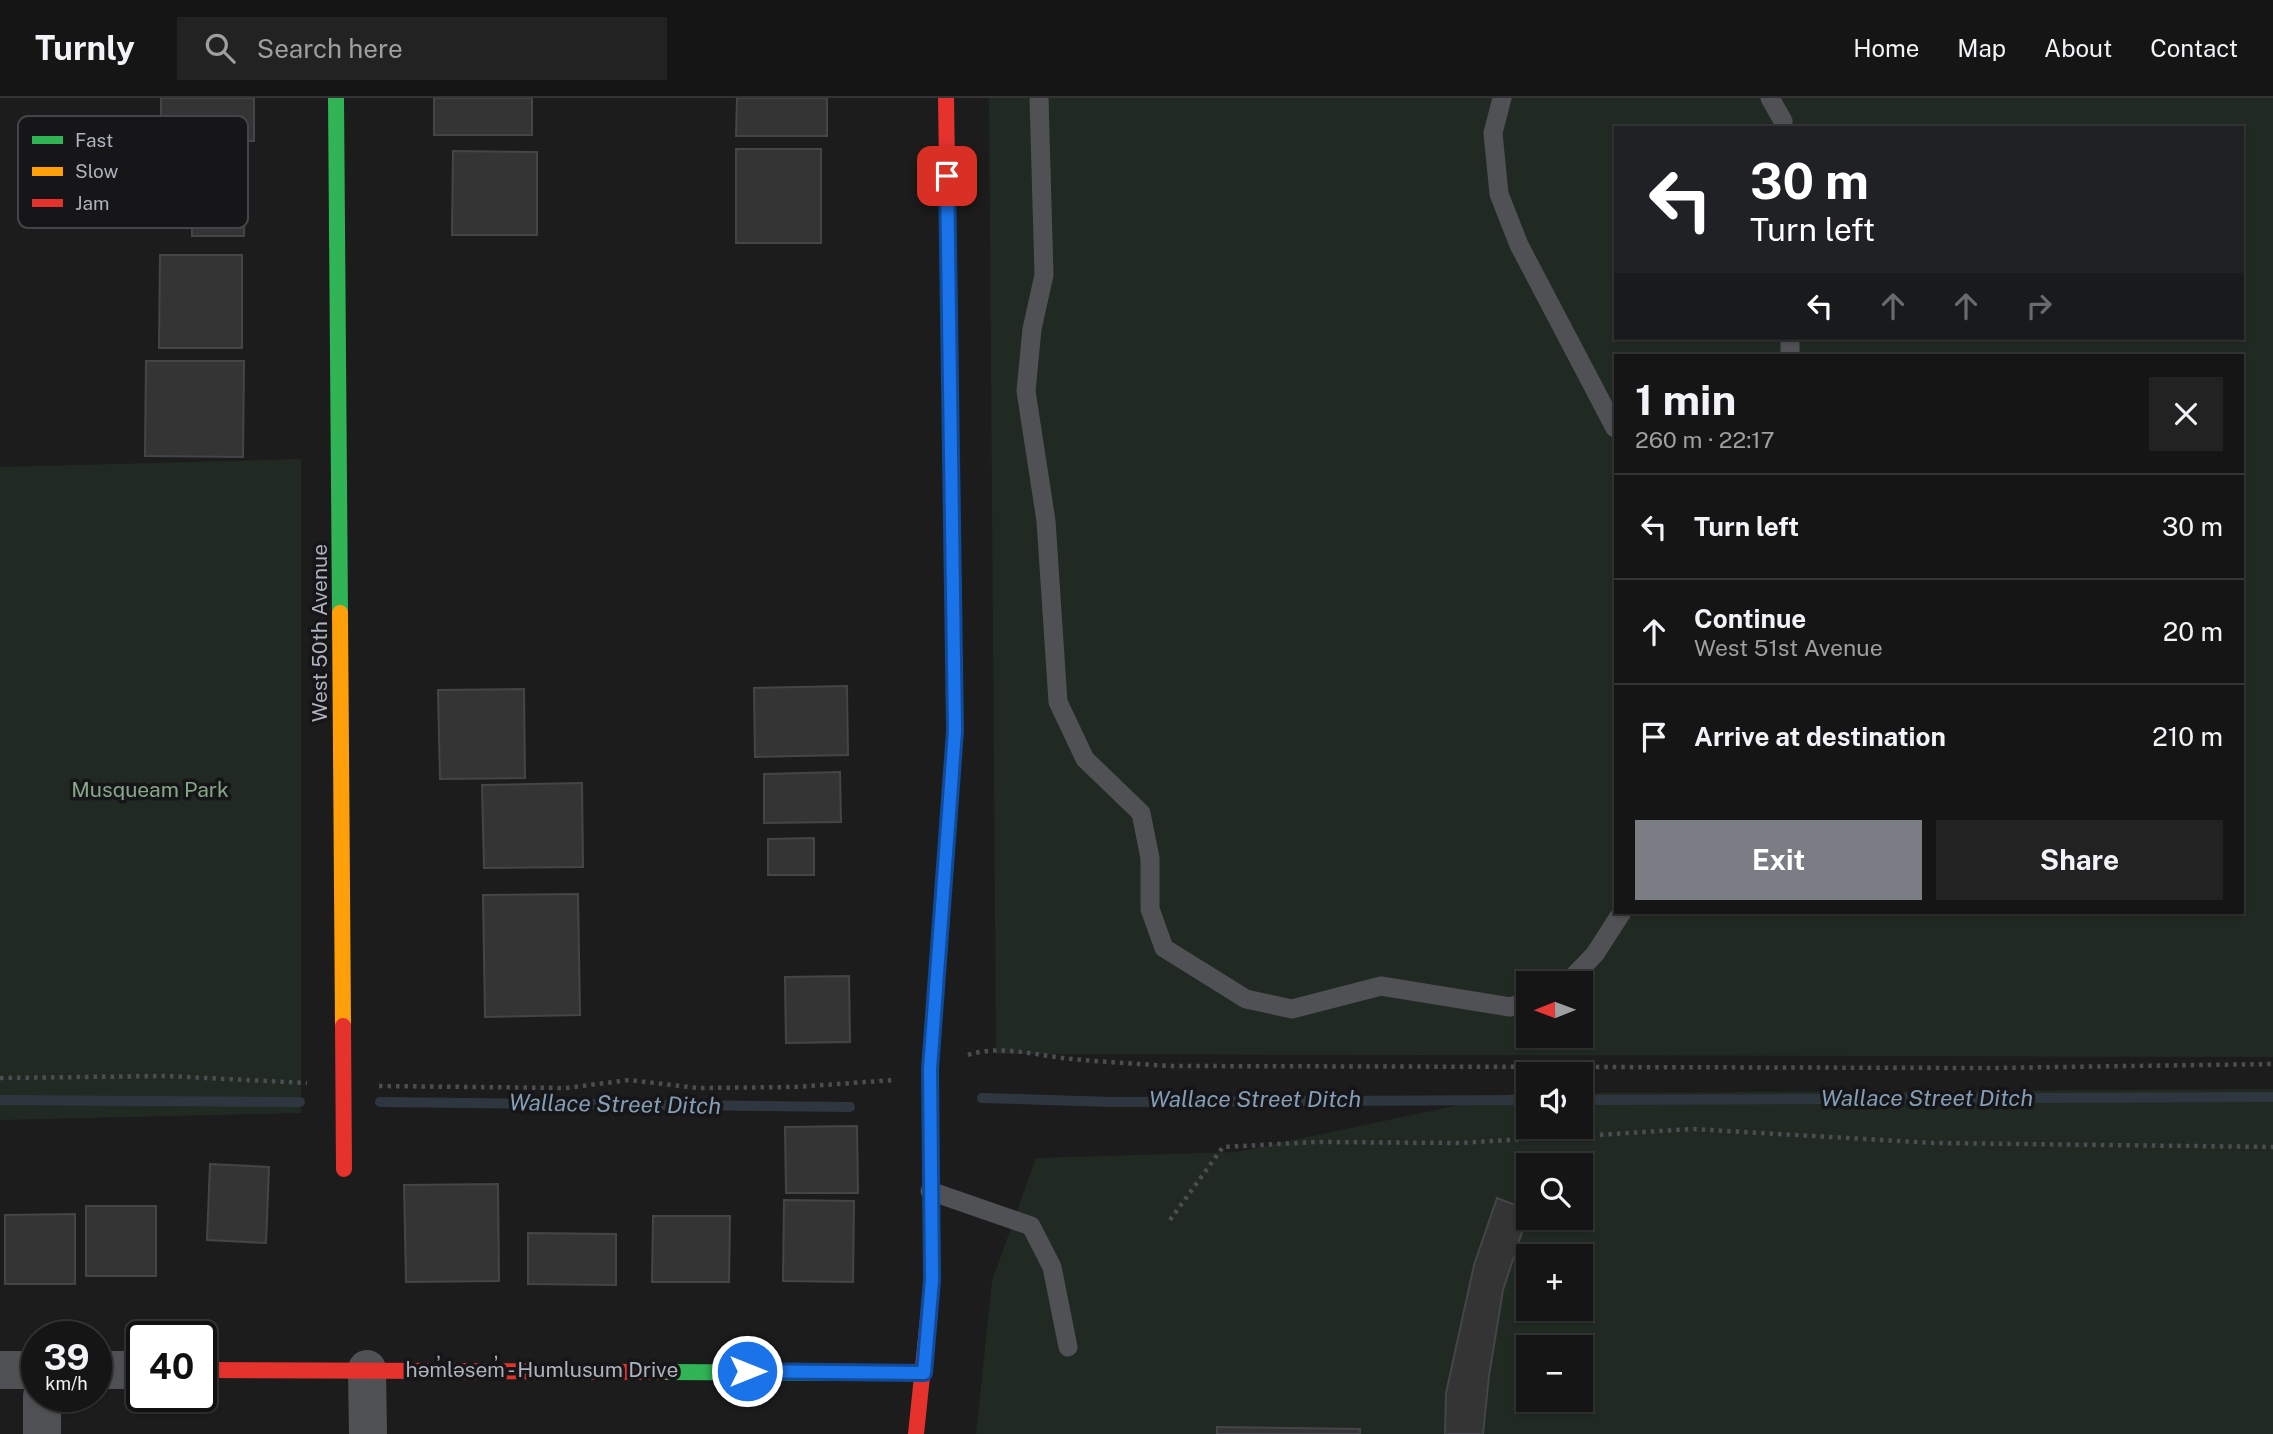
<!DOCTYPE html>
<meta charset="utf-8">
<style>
body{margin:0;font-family:"Public Sans",sans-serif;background:#222;color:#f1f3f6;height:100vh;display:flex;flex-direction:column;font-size:26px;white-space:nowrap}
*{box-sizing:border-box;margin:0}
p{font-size:23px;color:#9d9fa0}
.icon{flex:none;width:38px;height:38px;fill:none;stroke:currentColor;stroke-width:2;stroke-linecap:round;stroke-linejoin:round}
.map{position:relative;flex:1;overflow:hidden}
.sheet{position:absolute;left:1614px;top:256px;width:630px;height:560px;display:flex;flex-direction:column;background:#151515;border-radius:0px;box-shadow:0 2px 5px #0004,0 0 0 2px #343434}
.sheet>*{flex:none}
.banner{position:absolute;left:1614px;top:28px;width:630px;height:214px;border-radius:0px;box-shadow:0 2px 5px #0004,0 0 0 2px #343434;background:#202124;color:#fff;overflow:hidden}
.needle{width:46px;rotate:269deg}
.fabs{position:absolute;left:1516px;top:873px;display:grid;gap:14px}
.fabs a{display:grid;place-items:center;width:77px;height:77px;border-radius:0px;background:#151515;box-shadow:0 2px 5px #0004,0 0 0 2px #343434;font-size:35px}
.speed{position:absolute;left:21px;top:1223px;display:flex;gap:14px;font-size:35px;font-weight:700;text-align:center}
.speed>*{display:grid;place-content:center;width:91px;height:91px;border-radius:50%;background:#151515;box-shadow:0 2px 5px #0004,0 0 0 2px #343434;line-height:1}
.speed small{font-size:18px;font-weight:400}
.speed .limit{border:4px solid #111;border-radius:10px;background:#fff;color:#111}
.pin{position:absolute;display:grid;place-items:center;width:60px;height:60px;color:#fff;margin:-30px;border-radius:14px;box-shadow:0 4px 10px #0006}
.me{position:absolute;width:77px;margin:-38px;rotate:90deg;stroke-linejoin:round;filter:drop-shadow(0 0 5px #0008)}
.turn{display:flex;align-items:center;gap:24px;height:147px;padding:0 21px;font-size:32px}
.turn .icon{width:91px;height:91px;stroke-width:2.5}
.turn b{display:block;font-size:49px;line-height:60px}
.lanes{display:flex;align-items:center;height:66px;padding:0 21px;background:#0003;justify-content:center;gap:35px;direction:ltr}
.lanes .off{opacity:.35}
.round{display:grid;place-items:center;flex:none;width:74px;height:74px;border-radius:0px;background:#222}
.head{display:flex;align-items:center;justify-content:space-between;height:119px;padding:0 21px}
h1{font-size:42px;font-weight:700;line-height:52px}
.button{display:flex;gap:14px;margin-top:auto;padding:14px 21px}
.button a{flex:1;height:80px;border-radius:0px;background:#7a7e84;color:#fff;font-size:28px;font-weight:700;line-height:80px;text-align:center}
.button a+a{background:#222;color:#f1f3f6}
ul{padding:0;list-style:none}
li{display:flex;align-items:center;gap:21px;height:105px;padding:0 21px;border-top:2px solid #343434}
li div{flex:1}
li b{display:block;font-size:26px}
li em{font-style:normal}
header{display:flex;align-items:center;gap:42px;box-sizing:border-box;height:98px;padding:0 35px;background:#151515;border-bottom:2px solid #343434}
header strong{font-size:33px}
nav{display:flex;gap:38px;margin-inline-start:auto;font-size:24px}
.search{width:490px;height:63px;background:#222;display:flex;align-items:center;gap:18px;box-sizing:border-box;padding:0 24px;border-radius:0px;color:#9d9fa0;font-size:26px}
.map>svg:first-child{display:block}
.green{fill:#212923;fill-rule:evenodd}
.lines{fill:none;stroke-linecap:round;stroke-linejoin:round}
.stream{stroke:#2e373f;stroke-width:10}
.building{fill:#343434;stroke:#444548;stroke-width:2}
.path{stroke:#4c4d50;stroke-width:4.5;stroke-dasharray:3.5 5;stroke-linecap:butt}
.lane{stroke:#505155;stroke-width:19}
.street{stroke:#505155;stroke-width:38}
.fast{stroke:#30b455;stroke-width:16}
.slow{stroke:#ff9f0a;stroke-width:16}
.jam{stroke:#e5322d;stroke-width:16}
.route-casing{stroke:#114b97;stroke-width:18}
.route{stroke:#1a73e8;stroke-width:12}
.labels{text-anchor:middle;stroke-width:7;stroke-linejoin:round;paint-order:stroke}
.street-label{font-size:21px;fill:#adb2bc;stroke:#161618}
.park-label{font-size:21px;fill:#85a788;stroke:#161618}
.water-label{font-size:23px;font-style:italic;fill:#859eb7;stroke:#161618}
.key{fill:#161618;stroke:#434549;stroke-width:2}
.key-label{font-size:19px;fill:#adb2bc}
</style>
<header>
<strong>Turnly</strong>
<div class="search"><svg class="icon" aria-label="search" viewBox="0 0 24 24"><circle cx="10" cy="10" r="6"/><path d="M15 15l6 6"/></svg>Search here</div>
<nav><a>Home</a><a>Map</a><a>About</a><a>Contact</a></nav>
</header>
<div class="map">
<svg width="2273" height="1336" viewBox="0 0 2273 1336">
<rect width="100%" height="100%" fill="#1c1c1c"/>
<g class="green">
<path d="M989 0H2273V959L996 956ZM1615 30H2242V240H1615ZM1615 257H2242V814H1615ZM1528 886H1580V938H1528Z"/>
<polygon points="301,361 301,1015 0,1022 0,369"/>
<path d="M2273 991V1336H976L992 1183 1036 1060 1237 1054 1516 995H1528V1029H1580V995ZM1528 1068H1580V1120H1528ZM1528 1158H1580V1211H1528ZM1528 1250H1580V1302H1528Z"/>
</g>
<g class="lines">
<g class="stream">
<polyline points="982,1000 1112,1004 1528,1002"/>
<polyline points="0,1002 300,1004"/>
<polyline points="1580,1002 2273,999"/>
<polyline points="380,1004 850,1009"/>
</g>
</g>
<g class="building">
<polygon points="161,0 254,0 254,43 161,42"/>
<rect x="434" y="0" width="98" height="37"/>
<polygon points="737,0 827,0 827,38 736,38"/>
<rect x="736" y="51" width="85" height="94"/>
<polygon points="453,53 537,54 537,137 452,137"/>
<polygon points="192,71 245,71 244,138 192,138"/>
<polygon points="160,157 242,157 242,250 159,250"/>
<polygon points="146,263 244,263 243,359 145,358"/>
<polygon points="847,588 848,657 755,659 754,590"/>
<polygon points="524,591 525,680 440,681 438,592"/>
<polygon points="840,674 841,724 764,725 764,676"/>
<polygon points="582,685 583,769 484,770 482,687"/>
<polygon points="814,740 814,777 768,777 768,741"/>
<polygon points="578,796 580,917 485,919 483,797"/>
<polygon points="849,878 850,944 786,945 785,879"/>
<polygon points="857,1028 858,1095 786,1095 785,1029"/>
<polygon points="210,1066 269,1069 266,1145 207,1142"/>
<polygon points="498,1086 499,1183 406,1184 404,1087"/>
<polygon points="1497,1100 1528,1112 1528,1116 1503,1192 1489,1278 1483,1336 1445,1336 1446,1295 1474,1167"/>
<polygon points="784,1102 854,1103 853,1184 783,1183"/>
<rect x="86" y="1108" width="70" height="70"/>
<polygon points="75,1116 75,1186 5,1186 5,1117"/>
<polygon points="653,1118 730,1118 729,1184 652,1184"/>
<polygon points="528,1135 616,1136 616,1187 528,1186"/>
<polygon points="1217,1329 1360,1331 1360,1336 1217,1336"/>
</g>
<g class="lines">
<g class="path">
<path d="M968 957C1001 946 1038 958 1072 961 1105 964 1138 966 1171 968L1990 970 2273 966"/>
<polyline points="0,980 166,978 307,985"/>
<polyline points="379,988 566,990 629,982 698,990 795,989 894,982"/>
<polyline points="1170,1122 1223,1049 1315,1044 1461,1045 1694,1031 1933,1045 2273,1049"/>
</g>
<g class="lane">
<polyline points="1039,0 1044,177 1032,231 1026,293 1046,423 1058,604 1085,661 1141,715 1150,760 1150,811 1164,850 1246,901 1292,911 1381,888 1510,909 1528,904"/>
<polyline points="1502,0 1493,35 1499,96 1519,147 1615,330"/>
<polyline points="1770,0 1783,23 1783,30"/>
<polyline points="1790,240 1790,257"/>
<polyline points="1566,886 1595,856 1622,814"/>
<polyline points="930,1093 1031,1128 1052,1169 1068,1249"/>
</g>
<g class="street">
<polyline points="367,1271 368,1336"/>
<polyline points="0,1272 37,1272"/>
<polyline points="96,1272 142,1272"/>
<polyline points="42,1298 42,1336"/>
</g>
<g class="fast">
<polyline points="336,0 340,515"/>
<polyline points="662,1274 924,1275"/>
</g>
<g class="slow">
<polyline points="340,515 343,928"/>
<polyline points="939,850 955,633 954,548"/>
</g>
<g class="jam">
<polyline points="946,0 954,548"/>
<polyline points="343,928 344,1071"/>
<polyline points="201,1272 662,1274"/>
<polyline points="916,1336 932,1182 930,971 939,850"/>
</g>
</g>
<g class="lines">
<defs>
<polyline id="route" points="747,1273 924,1275 932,1182 930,971 955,633 947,78"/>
</defs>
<use href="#route" class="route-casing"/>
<use href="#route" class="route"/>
</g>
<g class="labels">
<g class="street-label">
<text transform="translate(320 535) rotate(-90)" y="7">West 50th Avenue</text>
<text x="542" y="1279">həm̓ləsem̓ - Humlusum Drive</text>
</g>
<g class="park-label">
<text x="150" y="699">Musqueam Park</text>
</g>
<g class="water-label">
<text x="1927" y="1008">Wallace Street Ditch</text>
<text x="1255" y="1009">Wallace Street Ditch</text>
<text transform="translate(615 1006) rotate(1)" y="8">Wallace Street Ditch</text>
</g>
</g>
<rect x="18" y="18" width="230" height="112" rx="10" class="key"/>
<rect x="32" y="38" width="31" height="8" fill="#30b455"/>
<rect x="32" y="69" width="31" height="9" fill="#ff9f0a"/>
<rect x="32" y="101" width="31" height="8" fill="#e5322d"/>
<g class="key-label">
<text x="75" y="49">Fast</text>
<text x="75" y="80">Slow</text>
<text x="75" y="112">Jam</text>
</g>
</svg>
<div class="fabs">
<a><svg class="needle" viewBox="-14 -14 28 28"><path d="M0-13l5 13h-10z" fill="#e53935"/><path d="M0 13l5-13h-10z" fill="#9d9fa0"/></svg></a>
<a><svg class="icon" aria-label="sound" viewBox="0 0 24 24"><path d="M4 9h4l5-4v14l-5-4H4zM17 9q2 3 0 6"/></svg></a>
<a><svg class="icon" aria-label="search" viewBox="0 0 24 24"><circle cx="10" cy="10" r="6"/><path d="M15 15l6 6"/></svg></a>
<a>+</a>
<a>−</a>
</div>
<div class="speed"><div>39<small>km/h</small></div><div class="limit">40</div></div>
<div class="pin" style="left:947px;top:78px;background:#d93025"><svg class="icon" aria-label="arrive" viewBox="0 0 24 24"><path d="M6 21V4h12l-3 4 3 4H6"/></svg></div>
<svg class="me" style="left:747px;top:1273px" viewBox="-20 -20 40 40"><circle r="17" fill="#1a73e8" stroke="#fff" stroke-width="3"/><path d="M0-11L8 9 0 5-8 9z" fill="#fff"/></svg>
<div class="banner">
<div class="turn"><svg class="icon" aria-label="left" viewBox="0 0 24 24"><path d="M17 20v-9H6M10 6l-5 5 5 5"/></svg><div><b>30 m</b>Turn left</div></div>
<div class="lanes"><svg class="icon" aria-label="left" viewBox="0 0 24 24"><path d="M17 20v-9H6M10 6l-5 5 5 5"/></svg><svg class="icon off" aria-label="ahead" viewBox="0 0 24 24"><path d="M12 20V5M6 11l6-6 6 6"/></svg><svg class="icon off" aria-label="ahead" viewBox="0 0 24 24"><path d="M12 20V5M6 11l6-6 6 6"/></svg><svg class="icon off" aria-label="right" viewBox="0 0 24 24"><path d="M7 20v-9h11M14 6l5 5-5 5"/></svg></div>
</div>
<section class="sheet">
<div class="head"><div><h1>1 min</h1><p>260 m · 22:17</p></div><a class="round"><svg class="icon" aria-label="close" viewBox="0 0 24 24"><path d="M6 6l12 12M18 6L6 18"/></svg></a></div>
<ul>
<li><svg class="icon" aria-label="left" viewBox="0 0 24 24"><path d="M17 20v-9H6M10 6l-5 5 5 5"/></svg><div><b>Turn left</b></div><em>30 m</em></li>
<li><svg class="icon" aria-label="ahead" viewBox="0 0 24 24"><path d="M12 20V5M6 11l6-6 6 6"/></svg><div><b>Continue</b><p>West 51st Avenue</p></div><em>20 m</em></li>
<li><svg class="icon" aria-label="arrive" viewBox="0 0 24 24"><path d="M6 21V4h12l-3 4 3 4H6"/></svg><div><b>Arrive at destination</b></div><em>210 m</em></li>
</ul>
<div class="button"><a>Exit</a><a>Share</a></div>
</section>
</div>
